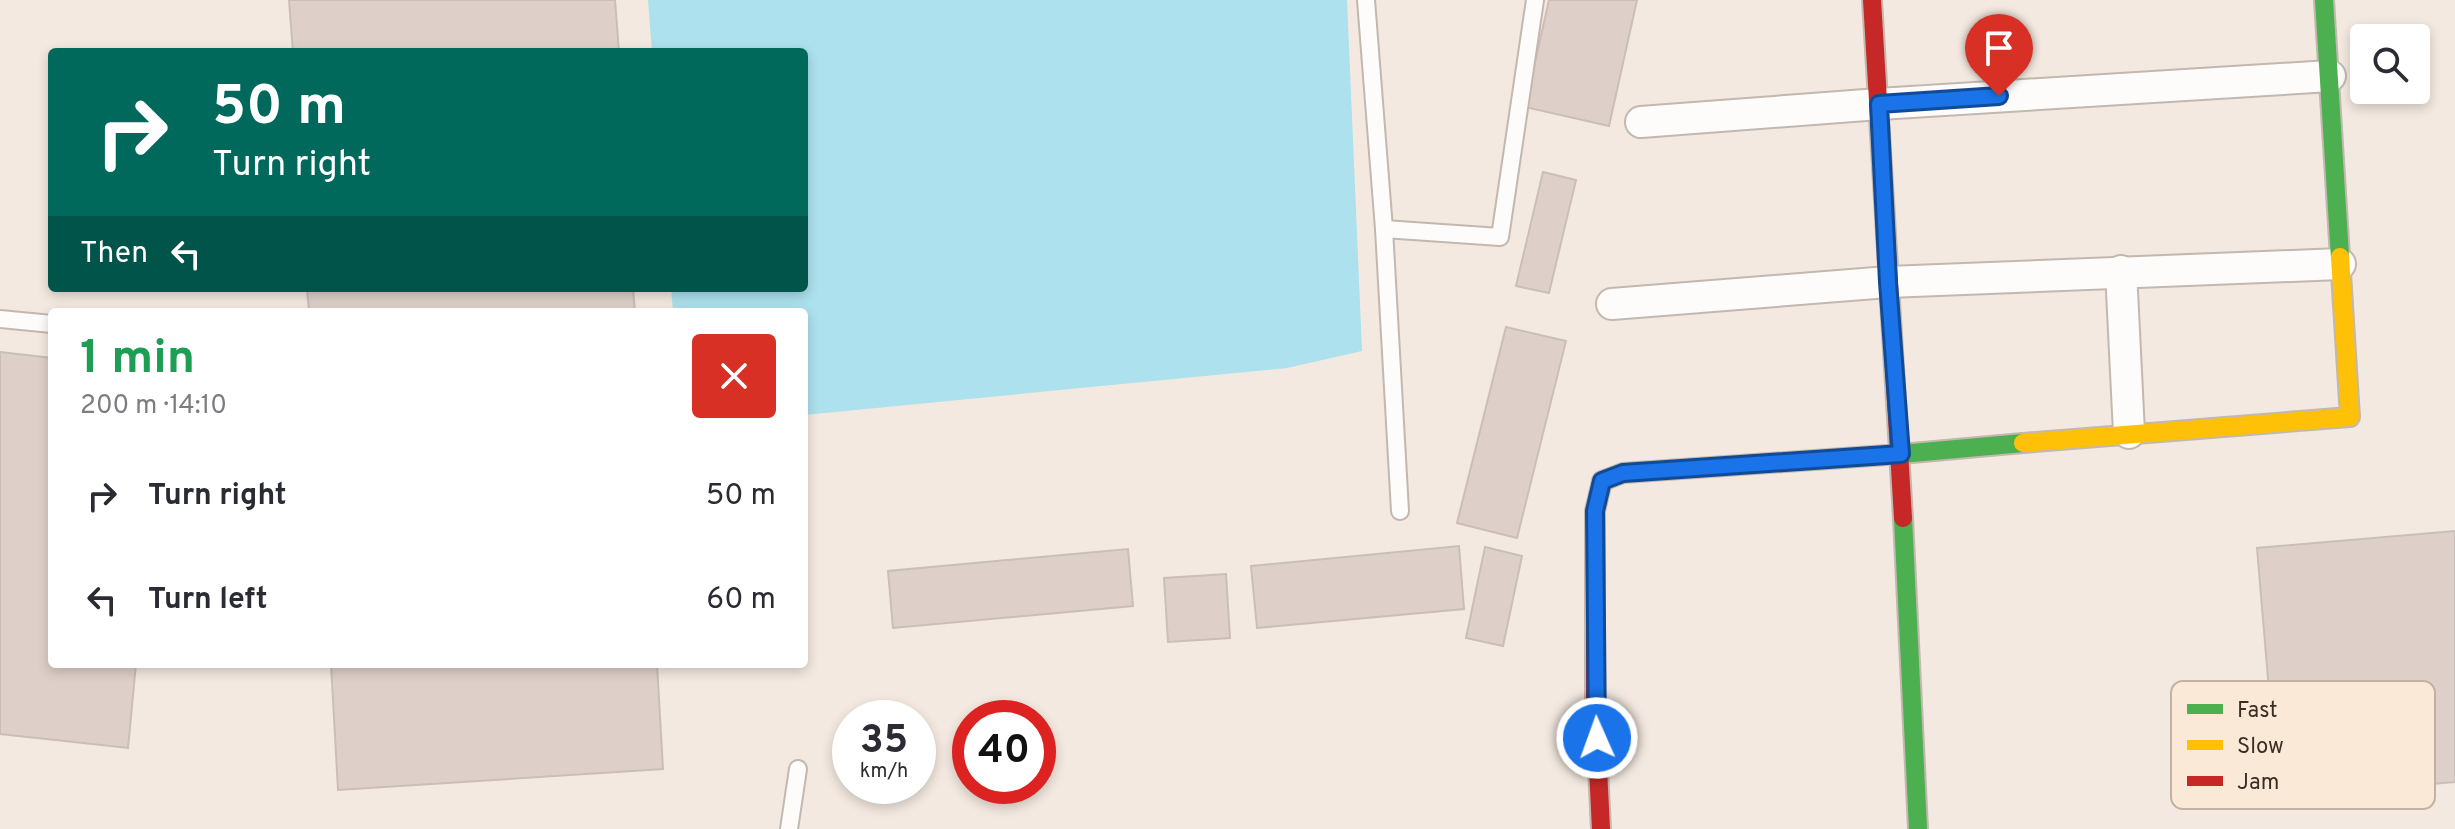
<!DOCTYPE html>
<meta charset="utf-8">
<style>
body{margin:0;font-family:Overpass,sans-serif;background:#f7f7f7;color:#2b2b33;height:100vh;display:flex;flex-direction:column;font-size:30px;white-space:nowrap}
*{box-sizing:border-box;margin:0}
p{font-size:26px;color:#7c7c81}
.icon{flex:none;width:44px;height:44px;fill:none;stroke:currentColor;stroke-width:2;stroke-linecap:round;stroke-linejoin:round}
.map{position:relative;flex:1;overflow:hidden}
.details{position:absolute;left:48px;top:308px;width:760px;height:360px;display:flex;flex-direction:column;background:#fff;border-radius:8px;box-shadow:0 4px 12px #0003}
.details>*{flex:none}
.banner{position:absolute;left:48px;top:48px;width:760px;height:244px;border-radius:8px;box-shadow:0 4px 12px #0003;background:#00695c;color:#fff;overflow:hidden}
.tools{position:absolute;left:2350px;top:24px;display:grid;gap:16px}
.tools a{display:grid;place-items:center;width:80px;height:80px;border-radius:8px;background:#fff;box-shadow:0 4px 12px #0003;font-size:40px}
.speed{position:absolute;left:832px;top:700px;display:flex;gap:16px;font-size:40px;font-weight:700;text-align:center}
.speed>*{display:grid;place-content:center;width:104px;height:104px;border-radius:50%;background:#fff;box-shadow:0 4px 12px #0003;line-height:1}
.speed small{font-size:20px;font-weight:400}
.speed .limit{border:12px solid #d22;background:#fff;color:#111}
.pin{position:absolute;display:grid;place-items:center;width:68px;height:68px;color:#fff;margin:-82px -34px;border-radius:50% 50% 50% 0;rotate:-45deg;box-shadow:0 0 8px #0007}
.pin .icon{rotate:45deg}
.me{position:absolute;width:88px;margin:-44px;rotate:358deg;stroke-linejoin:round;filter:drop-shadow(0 0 6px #0008)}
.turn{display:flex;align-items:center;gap:28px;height:168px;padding:0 32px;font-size:36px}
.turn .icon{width:104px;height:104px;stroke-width:2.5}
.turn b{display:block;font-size:56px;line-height:68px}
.then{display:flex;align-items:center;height:76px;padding:0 32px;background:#0003;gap:16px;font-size:30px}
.round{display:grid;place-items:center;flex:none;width:84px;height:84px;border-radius:8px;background:#f7f7f7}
.summary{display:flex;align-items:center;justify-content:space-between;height:136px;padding:0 32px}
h1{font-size:48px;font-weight:700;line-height:60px;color:#1e9e55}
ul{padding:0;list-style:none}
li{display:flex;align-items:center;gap:24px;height:104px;padding:0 32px}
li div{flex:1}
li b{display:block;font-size:30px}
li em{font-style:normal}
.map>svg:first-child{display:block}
.water{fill:#ace1ed}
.building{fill:#ded0c9;stroke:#cabeb9;stroke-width:2}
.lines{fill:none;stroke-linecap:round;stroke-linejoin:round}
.lane-casing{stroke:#c2b8af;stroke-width:20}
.street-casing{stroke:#c2b8af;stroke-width:34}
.fast-casing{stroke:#c2b8af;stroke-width:22}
.slow-casing{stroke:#c2b8af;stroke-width:22}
.jam-casing{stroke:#c2b8af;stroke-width:22}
.lane{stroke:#fdfcfa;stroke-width:16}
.street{stroke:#fdfcfa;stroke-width:30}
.fast{stroke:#4caf50;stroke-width:18}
.slow{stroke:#ffc107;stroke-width:18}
.jam{stroke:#c62828;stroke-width:18}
.route-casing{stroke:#114b97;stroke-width:20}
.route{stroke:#1a73e8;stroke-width:14}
.key{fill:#fbe9d8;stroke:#c1b1a2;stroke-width:2}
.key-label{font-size:22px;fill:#392e23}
</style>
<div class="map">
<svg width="2455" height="829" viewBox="0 0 2455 829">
<rect width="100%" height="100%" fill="#f3e9e0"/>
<polygon class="water" points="648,0 1347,0 1362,351 1287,368 804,415 804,312 673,312 671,288 804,288 804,52 652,52"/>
<g class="building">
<polygon points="289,0 615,0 619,52 293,52"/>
<polygon points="1549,0 1637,0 1609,126 1525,107"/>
<polygon points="1543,172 1576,180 1549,293 1516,286"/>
<polygon points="307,288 633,288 635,312 309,312"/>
<polygon points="1506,327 1566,341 1517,538 1457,523"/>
<polygon points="0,352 52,358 52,664 136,664 128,748 0,734"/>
<polygon points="2455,531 2455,782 2278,797 2257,548"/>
<polygon points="1459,546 1464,609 1257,628 1251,566"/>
<polygon points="1485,547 1522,556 1503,646 1466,638"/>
<polygon points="1128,549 1133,606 893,628 888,571"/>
<polygon points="1226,574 1230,638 1168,642 1164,578"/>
<polygon points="331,664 657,664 663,769 338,790"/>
</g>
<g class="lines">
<defs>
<g id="lane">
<polyline points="1366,0 1384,229 1400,511"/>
<polyline points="1384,229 1500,237 1535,0"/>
<polyline points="0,319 52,324"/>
<polyline points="789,829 798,769"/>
</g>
<g id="street">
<polyline points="1641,122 1879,104 2330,76"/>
<polyline points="2121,271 2129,433"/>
<polyline points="1612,304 1888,282 2340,264"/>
</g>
<g id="fast">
<polyline points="2324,0 2340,257"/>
<polyline points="1903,518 1918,829"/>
<polyline points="1595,524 1595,511 1602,481 1623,473 1901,454 2023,443"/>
</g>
<polyline id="slow" points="2023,443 2350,417 2340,257"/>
<g id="jam">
<polyline points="1872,0 1903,518"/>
<polyline points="1595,524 1595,708 1601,829"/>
</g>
</defs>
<use href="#lane" class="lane-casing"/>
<use href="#street" class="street-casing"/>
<use href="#fast" class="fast-casing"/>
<use href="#slow" class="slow-casing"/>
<use href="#jam" class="jam-casing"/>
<use href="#lane" class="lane"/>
<use href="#street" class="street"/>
<use href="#fast" class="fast"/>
<use href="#slow" class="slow"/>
<use href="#jam" class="jam"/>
</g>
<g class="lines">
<defs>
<polyline id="route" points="1597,738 1595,511 1602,481 1623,473 1901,454 1888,282 1879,104 1999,96"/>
</defs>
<use href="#route" class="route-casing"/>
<use href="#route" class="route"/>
</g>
<rect x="2171" y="681" width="264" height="128" rx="12" class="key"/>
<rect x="2187" y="704" width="36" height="10" fill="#4caf50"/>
<rect x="2187" y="740" width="36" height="10" fill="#ffc107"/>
<rect x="2187" y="776" width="36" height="10" fill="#c62828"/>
<g class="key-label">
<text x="2237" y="717">Fast</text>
<text x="2237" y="753">Slow</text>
<text x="2237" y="789">Jam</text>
</g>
</svg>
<div class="tools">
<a><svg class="icon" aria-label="search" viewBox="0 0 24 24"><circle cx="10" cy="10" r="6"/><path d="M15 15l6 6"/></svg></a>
</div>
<div class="speed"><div>35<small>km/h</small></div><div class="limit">40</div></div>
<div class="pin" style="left:1999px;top:96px;background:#d93025"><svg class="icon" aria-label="arrive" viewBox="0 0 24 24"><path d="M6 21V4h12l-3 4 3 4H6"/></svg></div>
<svg class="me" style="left:1597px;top:738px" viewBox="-20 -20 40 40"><circle r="17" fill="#1a73e8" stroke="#fff" stroke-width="3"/><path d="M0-11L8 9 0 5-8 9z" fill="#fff"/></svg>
<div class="banner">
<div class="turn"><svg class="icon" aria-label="right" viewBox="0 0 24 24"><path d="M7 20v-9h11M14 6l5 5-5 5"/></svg><div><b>50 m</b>Turn right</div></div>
<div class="then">Then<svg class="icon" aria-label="left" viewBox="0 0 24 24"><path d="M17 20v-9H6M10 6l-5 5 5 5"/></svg></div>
</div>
<section class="details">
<div class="summary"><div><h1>1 min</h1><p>200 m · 14:10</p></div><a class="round" style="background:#d93025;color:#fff"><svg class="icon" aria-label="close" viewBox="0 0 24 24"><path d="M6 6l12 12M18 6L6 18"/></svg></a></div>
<ul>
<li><svg class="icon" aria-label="right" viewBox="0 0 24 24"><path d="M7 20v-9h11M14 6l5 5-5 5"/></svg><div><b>Turn right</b></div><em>50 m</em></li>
<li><svg class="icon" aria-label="left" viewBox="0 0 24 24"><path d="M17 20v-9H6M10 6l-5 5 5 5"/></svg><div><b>Turn left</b></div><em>60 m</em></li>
</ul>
</section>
</div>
